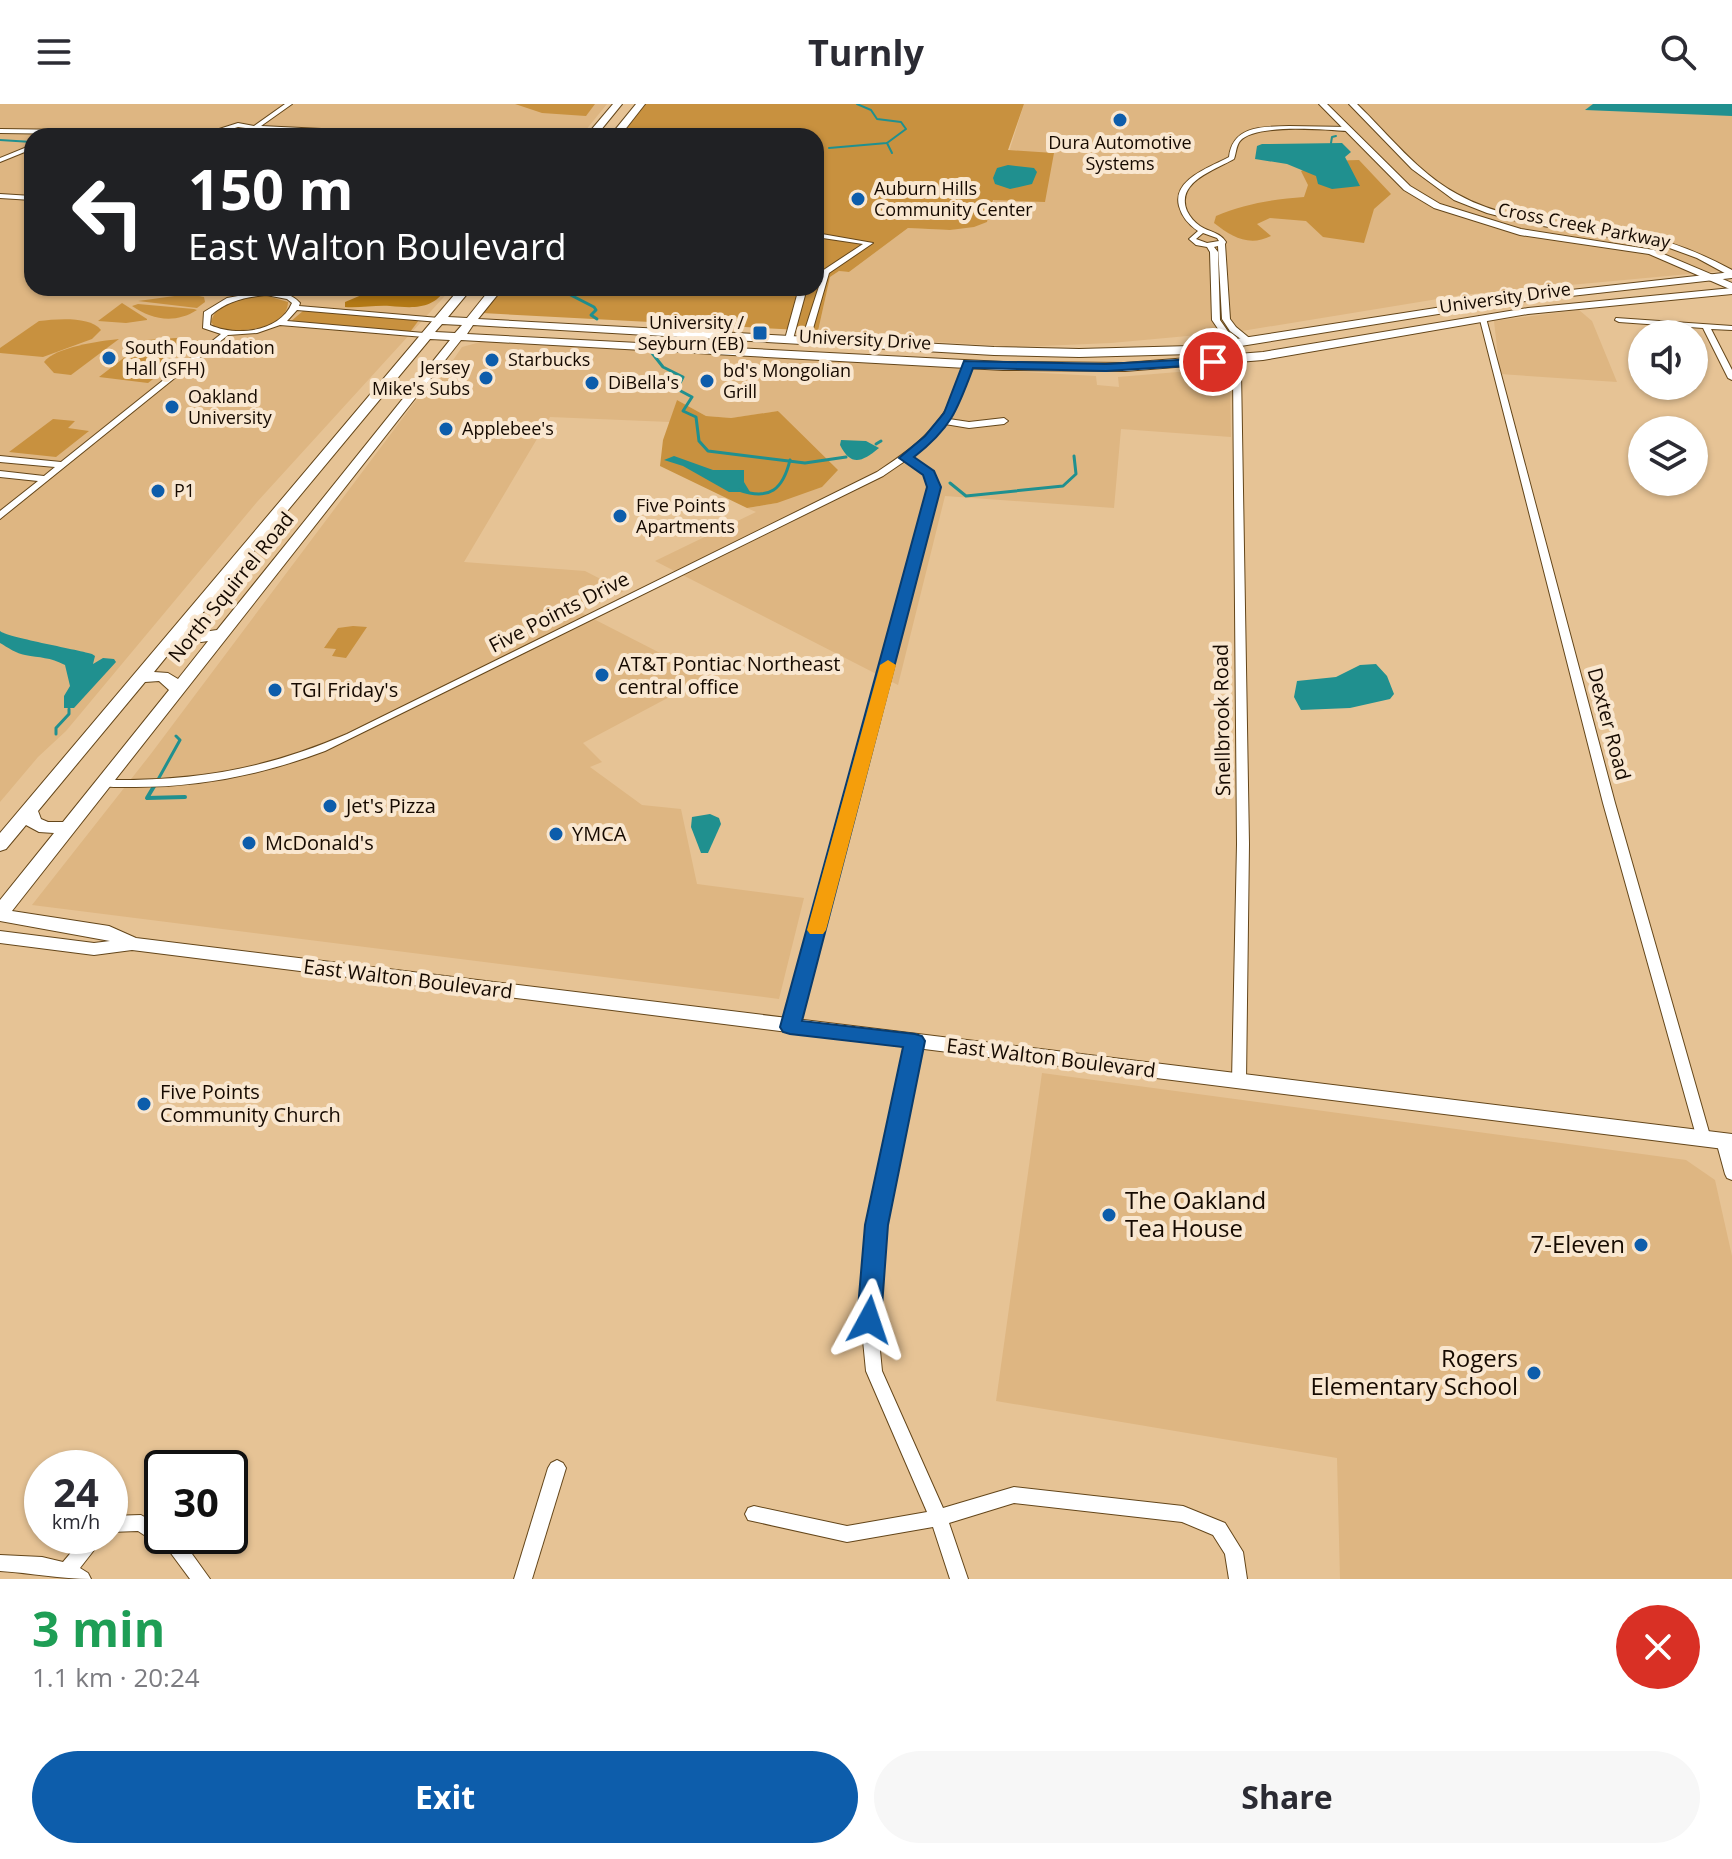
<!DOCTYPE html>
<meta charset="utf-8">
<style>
body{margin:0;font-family:"Open Sans",sans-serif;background:#f7f7f7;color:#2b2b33;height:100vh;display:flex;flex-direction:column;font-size:30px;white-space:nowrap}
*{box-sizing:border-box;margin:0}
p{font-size:26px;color:#7c7c81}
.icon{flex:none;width:44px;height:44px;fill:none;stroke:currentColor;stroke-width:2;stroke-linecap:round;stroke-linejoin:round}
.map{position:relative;height:1475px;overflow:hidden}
.sheet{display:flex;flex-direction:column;background:#fff;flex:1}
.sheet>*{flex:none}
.top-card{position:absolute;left:24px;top:24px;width:800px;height:168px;border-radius:24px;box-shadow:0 2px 6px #0004;background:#202124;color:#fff;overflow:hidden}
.buttons{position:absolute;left:1628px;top:216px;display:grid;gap:16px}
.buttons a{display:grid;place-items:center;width:80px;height:80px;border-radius:50%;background:#fff;box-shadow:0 2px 6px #0004;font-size:40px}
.speed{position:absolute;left:24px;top:1346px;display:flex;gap:16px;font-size:40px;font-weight:700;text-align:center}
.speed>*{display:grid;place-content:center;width:104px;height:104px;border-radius:50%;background:#fff;box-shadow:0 2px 6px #0004;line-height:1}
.speed small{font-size:20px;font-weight:400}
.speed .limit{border:4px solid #111;border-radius:12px;background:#fff;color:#111}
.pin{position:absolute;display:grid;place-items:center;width:68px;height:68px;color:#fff;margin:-34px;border:4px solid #fff;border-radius:50%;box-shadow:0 2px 8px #0007}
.me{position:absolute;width:88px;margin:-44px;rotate:5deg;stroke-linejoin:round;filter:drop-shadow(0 0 6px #0008)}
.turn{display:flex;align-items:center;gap:28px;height:168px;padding:0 32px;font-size:36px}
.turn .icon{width:104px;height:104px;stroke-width:2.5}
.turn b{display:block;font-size:56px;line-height:68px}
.round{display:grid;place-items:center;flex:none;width:84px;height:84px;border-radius:42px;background:#f7f7f7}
.head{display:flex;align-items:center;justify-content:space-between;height:136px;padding:0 32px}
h1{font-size:48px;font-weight:700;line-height:60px;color:#1e9e55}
.action{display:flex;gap:16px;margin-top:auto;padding:16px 32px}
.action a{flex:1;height:92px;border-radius:48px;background:#0d5dab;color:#fff;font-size:32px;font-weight:700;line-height:92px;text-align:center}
.action a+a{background:#f7f7f7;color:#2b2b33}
header{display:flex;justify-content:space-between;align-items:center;height:104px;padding:0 32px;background:#fff;font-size:36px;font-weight:700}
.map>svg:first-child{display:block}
.built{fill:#deb682}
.green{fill:#c8913f}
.forest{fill:#b37915}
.water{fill:#20908f}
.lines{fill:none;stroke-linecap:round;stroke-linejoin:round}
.stream-far2{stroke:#20908f;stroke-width:2}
.stream-far1{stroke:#20908f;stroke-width:3}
.stream{stroke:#20908f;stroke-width:4}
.minor-casing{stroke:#64461a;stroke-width:2}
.tertiary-casing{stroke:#64461a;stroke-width:2}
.secondary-casing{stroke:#64461a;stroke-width:2}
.minor{fill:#fff;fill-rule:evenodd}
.tertiary{fill:#fff;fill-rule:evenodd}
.secondary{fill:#fff;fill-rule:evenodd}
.route{fill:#0d5dab;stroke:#083c6f;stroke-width:2}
.slow{fill:#f59e0b}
.poi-dot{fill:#0d5dab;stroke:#f9e7d0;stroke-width:3}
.labels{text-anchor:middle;stroke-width:8;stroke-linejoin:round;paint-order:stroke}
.far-poi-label{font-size:18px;fill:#160a00;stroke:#f9e7d0;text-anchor:start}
.far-street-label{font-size:18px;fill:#160a00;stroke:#f9e7d0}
.street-label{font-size:20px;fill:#160a00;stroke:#f9e7d0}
.poi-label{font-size:20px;fill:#160a00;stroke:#f9e7d0;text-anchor:start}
.near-poi-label{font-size:24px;fill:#160a00;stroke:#f9e7d0;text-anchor:end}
</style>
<header><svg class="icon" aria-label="menu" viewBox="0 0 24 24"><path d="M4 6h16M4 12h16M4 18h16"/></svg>Turnly<svg class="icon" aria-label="search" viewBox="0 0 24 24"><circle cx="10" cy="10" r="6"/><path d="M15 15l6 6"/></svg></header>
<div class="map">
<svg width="1732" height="1475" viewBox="0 0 1732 1475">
<rect width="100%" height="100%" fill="#e6c395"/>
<g class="built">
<polygon points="0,0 607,0 581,32 32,32 32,184 452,184 257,398 66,627 38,653 0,698"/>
<polygon points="1024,0 1732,0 1732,166 1462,191 1242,227 1111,239 1018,243 824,231 818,227 830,173 839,167 849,168 908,124 950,126 987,118"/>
<polygon points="1579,206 1592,217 1617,278 1500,270 1494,217"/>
<polygon points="484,237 1096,272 1097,281 1119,283 1118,273 1226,264 1230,267 1231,333 1121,325 1114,404 945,392 898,581 655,457 756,408 747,404 777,399 779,307 731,314 706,312 677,296 670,318 550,313 464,458 585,467 624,487 580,508 707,573 583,639 602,658 590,663 642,701 681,705 697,780 804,794 779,895 32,801 150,651 420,291 438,278 462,243"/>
<polygon points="1042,969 1686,1056 1715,1076 1732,1152 1732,1475 1340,1475 1337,1354 996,1297"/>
</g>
<g class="green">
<polygon points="515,0 595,0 586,12 542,9"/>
<polygon points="644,0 1024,0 1008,46 1054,49 1045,98 993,96 987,118 974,123 950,126 908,124 849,168 839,167 830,173 818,227 482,209 500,184 816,184 816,32 618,32"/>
<path d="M1359 56 1391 90 1374 105 1364 139 1323 133 1306 117 1270 114 1257 120 1271 132C1249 143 1232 133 1214 119L1216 112C1244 100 1275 95 1304 93L1308 81 1301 67 1324 57Z"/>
<polygon points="189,190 204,193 205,198 197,204 138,197"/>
<path d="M264 191 288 198C287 227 235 230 215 223L211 218C216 197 246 193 264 191Z"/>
<polygon points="122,199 147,215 147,216 126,219 98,217"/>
<path d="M138 200 194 205 197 206C175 220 152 216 132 202Z"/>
<polygon points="303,207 419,216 410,228 290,218"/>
<path d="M39 217C57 215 90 212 101 226L92 235 43 253 0 249V244Z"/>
<polygon points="176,234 201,237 173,253 171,261 148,279 99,273 147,236"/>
<path d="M119 235 71 271 54 269 44 258C55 243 100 237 119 235Z"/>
<polygon points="677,296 706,312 731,314 778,307 838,366 822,383 777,399 747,404 660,362 663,336"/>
<polygon points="53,315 75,317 68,324 89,327 56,353 9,348"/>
<polygon points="353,522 367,523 346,554 332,552 336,545 324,544 338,524"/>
</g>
<path class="forest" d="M367 184H447C432 206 414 204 390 202 376 201 360 204 345 203V198L364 190Z"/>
<g class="water">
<polygon points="1593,0 1732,0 1732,12 1585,6"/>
<polygon points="1342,39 1351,48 1345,53 1360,82 1332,85 1318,80 1316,72 1287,60 1255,55 1257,42 1262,40"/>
<polygon points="1008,61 1034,64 1037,68 1032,80 1010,85 995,80 993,74 997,64"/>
<path d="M841 336 866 337 879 344C862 358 851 363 840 341Z"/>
<polygon points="674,352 713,366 744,366 744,378 750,388 729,388 683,362 664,356"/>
<path d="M0 527C6 533 75 545 92 550L95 552 93 560 103 554 114 555 116 558 74 604H64V592L70 582 65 561C50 553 40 554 25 551 17 550 7 543 0 539Z"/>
<polygon points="1376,560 1387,572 1394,590 1390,595 1350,604 1301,606 1294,593 1297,577 1336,573 1360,561"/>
<polygon points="710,710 719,714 721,720 708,749 701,749 691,723 692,713"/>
</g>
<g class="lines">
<g class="stream-far2">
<polyline points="0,36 32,38"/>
<polyline points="887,39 892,49"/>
<polyline points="1331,39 1332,33 1336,32"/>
<polyline points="829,44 887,39 906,25 901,18 877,15 871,6 857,0"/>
</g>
<g class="stream-far1">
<polyline points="557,184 594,203 596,206 591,211 597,215"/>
<polyline points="652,249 663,263 683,273 677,285 692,293 683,307 696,313 699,337 708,347 805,359 846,353"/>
<polyline points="876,340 881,337"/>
<polyline points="950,379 966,392 1063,382 1076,370 1074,352"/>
<path d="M739 386C770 397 783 385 790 356"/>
<polyline points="56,630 56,624 69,610 69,605"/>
<polyline points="155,681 180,636 176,632"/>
</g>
<polyline class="stream" points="156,679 147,694 185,693"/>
<defs>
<g id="minor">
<polygon points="285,0 292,0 261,22 422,30 424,27 478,25 493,32 485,32 477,29 433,31 434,32 259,26 257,29 239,32 253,25 238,23 222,28 226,32 0,29 0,25 216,28 216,26 238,19 254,22"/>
<path d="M1289 22 1348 23 1351 25 1348 27C1325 26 1255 19 1240 37 1236 42 1236 50 1234 55 1215 66 1175 78 1187 107 1190 113 1194 118 1200 122 1209 128 1220 128 1226 138L1225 140 1230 215 1236 223 1253 237 1246 239 1230 227 1222 215 1218 142 1214 143 1218 148 1220 216 1236 239 1229 241 1212 216 1210 148 1207 143 1196 141 1189 135 1198 127C1189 121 1182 113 1179 102 1172 75 1211 63 1229 53 1233 21 1263 23 1289 22ZM1203 129 1217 134 1219 137 1207 139 1196 135Z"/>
<polygon points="32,41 32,45 0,58 0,54"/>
<polygon points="0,90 32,92 32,96 0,94"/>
<polygon points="816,129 873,139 829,169 810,235 806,237 802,235 822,173 816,171 863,140 816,133"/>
<polygon points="799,184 807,184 793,235 789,237 785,235"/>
<path d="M266 187C279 187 291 189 300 199L299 202 439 214 443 216 439 218 297 206 287 217 424 229 428 231 424 233 280 221 257 229 228 231 0 415V407L38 377 0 373V367L44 372 55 363 0 358V352L61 358 221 230 203 224 204 208 227 194ZM266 191 287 195 292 199C280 228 236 233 210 221L211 211C227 197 245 193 266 191Z"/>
<polygon points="1479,212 1486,214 1615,699 1711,1035 1709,1039 1704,1040 1699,1039 1697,1035 1603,699"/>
<polygon points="1616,214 1732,222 1732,226 1711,225 1732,266 1732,276 1728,274 1703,224 1619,218 1615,216"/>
<polygon points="1229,254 1235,254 1241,268 1249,740 1246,977 1244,981 1234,981 1232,977 1237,740 1233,268 1228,256"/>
<path d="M965 258 972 260 959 297 949 315 969 318 1004 314 1008 317 1004 320 969 324 945 320 929 338 911 353 933 367 939 383 795 926H785L783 923 929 383 926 370 905 357 883 372 325 647C262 671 196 684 128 683 118 683 106 684 98 679L104 676C194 677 264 666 347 630L877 368C907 348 937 328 952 294 958 282 960 270 965 258Z"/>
<polygon points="915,932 920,934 922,937 885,1121 877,1216 882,1267 943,1404 1014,1383 1183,1402 1225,1419 1243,1448 1247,1475 1229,1475 1225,1450 1213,1431 1182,1418 1014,1399 949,1419 968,1475 950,1475 933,1423 847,1438 748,1416 745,1410 748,1404 754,1402 847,1422 927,1408 866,1267 861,1216 869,1121 908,937 910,934"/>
<polygon points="1723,1032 1728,1033 1732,1043 1732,1076 1727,1074 1725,1070 1716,1037 1718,1033"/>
<polygon points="557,1356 563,1359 566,1364 532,1475 514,1475 548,1364 551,1359"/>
<polygon points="141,1411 162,1423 162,1432 176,1432 182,1436 210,1475 190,1475 170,1448 138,1427 110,1428 110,1412"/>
<path d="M85 1432H105L80 1464 88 1469 91 1475C61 1475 31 1469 0 1467V1451L42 1453 63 1458Z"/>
</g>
<g id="tertiary">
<polygon points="1319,0 1327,0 1410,82 1440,100 1521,125 1654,146 1732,179 1732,186 1649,150 1520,131 1434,104 1404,86"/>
<path d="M1349 0H1357C1389 31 1417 68 1457 90 1508 119 1572 119 1629 129 1666 135 1699 148 1732 166V173L1697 154 1664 142 1525 119 1487 109 1454 96 1412 65Z"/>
</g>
<g id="secondary">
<polygon points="613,0 622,0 596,32 586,32"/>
<polygon points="636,0 645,0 620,32 610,32"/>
<path d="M1732 168V174L1500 200 1191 250 1079 253 994 251 473 221 467 230 1003 258 1125 259 1263 248 1528 204 1732 184V190L1528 210 1263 256 1125 267 1003 266 461 236 12 807 109 822 136 834 1732 1030V1046L132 846 94 851 0 839V827L94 839 110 837 0 817V796L54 729 39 728 26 721 6 745 0 747V729L460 184H472L448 213 467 214 491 184H503L478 215 994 243 1079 245 1191 242 1500 194ZM442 220 462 221 455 229 435 228ZM430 235 450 236 217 526 203 528 191 523ZM184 531 201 538 208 537 178 575 168 569 154 568ZM159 577 169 586 63 718H48L41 715 38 707 145 578Z"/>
</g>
</defs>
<use href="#minor" class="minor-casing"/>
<use href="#tertiary" class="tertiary-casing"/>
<use href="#secondary" class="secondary-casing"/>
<use href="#minor" class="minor"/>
<use href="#tertiary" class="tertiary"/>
<use href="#secondary" class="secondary"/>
</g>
<path class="route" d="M1213 254 1217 255V260L1106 267 973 264C957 307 951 324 914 353L934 367 941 383 802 917 915 930 922 932 925 937 888 1121 881 1216 878 1223 869 1226 860 1223 857 1216 865 1121 903 943 790 930 783 928 780 923 927 383 923 371 899 354 925 332 944 309 964 257 1106 260Z"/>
<polygon class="slow" points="888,556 896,561 826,826 823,830 810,830 807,826 880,561"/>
<g class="poi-dot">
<circle cx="1120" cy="16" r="8"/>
<circle cx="858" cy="95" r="8"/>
<rect x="752" y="221" width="16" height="16" rx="4"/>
<circle cx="109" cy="254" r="8"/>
<circle cx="492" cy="256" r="8"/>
<circle cx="486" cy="274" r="8"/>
<circle cx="707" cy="277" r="8"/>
<circle cx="592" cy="279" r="8"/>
<circle cx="172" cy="303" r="8"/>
<circle cx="446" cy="325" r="8"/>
<circle cx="158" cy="387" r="8"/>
<circle cx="620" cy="412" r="8"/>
<circle cx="602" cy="571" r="8"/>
<circle cx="275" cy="586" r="8"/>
<circle cx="330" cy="702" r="8"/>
<circle cx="556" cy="730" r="8"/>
<circle cx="249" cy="739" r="8"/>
<circle cx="144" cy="1000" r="8"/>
<circle cx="1109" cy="1111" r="8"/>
<circle cx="1641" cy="1141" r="8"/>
<circle cx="1534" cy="1269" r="8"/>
</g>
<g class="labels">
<g class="far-poi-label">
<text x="1120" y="45" text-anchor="middle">Dura Automotive<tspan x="1120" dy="21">Systems</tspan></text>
<text x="874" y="91">Auburn Hills<tspan x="874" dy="21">Community Center</tspan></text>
<text x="744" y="225" text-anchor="end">University /<tspan x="744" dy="21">Seyburn (EB)</tspan></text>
<text x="125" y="250">South Foundation<tspan x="125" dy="21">Hall (SFH)</tspan></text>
<text x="508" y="262">Starbucks</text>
<text x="470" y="270" text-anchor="end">Jersey<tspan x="470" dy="21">Mike's Subs</tspan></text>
<text x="723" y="273">bd's Mongolian<tspan x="723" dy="21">Grill</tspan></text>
<text x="608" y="285">DiBella's</text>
<text x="188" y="299">Oakland<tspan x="188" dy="21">University</tspan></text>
<text x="462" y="331">Applebee's</text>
<text x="174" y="393">P1</text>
<text x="636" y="408">Five Points<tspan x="636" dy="21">Apartments</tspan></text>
</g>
<g class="far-street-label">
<text transform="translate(1584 122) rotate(11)" y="6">Cross Creek Parkway</text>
<text transform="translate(1505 194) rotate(-8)" y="6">University Drive</text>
<text transform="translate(865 236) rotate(3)" y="6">University Drive</text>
</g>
<g class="street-label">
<text transform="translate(231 483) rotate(-51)" y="7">North Squirrel Road</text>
<text transform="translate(559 508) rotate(-27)" y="7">Five Points Drive</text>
<text transform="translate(1222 616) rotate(-91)" y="7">Snellbrook Road</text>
<text transform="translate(1609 620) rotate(75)" y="7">Dexter Road</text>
<text transform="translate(408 875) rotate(7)" y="7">East Walton Boulevard</text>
<text transform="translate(1051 954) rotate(7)" y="7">East Walton Boulevard</text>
</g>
<g class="poi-label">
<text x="618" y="567">AT&amp;T Pontiac Northeast<tspan x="618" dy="23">central office</tspan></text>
<text x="291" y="593">TGI Friday's</text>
<text x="346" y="709">Jet's Pizza</text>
<text x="572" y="737">YMCA</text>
<text x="265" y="746">McDonald's</text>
<text x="160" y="995">Five Points<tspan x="160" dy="23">Community Church</tspan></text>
</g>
<g class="near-poi-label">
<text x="1125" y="1105" text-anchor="start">The Oakland<tspan x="1125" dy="28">Tea House</tspan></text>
<text x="1625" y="1149">7-Eleven</text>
<text x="1518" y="1263">Rogers<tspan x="1518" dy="28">Elementary School</tspan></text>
</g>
</g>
</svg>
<div class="buttons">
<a><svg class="icon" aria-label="sound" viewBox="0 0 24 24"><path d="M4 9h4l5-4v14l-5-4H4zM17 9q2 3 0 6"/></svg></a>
<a><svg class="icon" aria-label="layers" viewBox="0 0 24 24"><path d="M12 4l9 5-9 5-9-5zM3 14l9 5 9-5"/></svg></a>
</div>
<div class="speed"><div>24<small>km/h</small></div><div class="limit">30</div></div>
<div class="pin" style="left:1213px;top:258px;background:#d93025"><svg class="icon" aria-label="arrive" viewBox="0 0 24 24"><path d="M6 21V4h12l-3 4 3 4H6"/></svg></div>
<svg class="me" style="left:869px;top:1216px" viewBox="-20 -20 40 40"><path d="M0-17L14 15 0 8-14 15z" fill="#0d5dab" stroke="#fff" stroke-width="4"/></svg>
<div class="top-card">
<div class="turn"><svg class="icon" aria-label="left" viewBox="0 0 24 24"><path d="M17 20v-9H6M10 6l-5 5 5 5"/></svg><div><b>150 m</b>East Walton Boulevard</div></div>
</div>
</div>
<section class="sheet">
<div class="head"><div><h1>3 min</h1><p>1.1 km · 20:24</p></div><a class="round" style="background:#d93025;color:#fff"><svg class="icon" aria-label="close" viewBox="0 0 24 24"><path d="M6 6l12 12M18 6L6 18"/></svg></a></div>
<div class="action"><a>Exit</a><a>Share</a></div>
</section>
